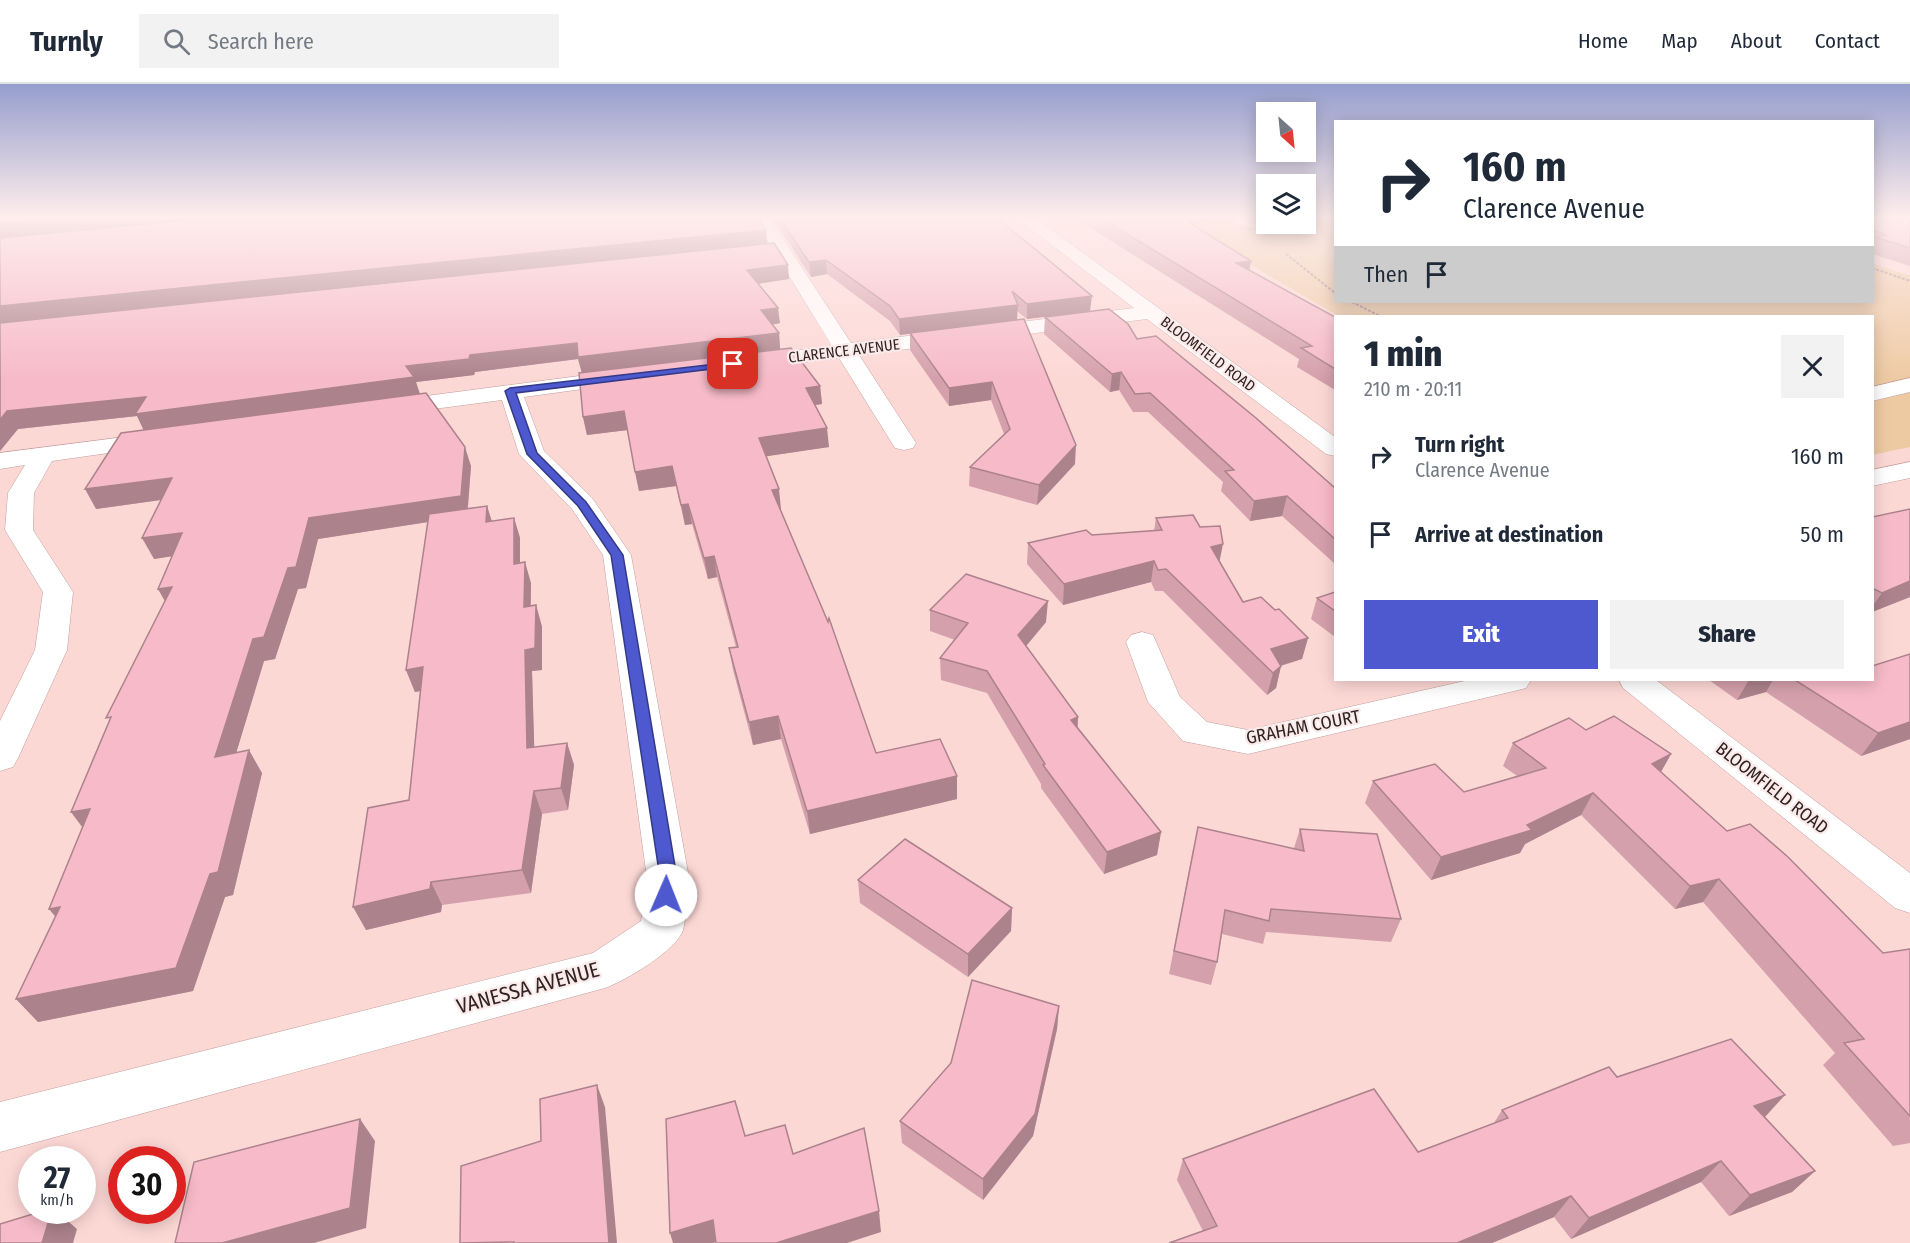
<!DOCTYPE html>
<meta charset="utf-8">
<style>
body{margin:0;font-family:"Fira Sans Condensed",sans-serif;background:#f2f2f3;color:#1f2937;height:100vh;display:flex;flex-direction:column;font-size:22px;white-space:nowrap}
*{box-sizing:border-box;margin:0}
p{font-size:20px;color:#747a83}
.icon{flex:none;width:33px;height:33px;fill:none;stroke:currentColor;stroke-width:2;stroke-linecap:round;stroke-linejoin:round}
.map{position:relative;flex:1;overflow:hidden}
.sheet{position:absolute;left:1334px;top:231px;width:540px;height:366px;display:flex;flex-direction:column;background:#fff;border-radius:0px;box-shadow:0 3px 15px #0003}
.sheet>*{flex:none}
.guide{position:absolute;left:1334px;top:36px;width:540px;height:183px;border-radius:0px;box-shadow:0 3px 15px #0003;background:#fff;color:#1f2937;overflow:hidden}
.needle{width:39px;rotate:153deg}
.fabs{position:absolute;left:1256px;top:18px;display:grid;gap:12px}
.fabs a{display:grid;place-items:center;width:60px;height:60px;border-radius:0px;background:#fff;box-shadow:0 3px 15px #0003;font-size:30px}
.speed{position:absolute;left:18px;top:1062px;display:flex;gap:12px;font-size:30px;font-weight:700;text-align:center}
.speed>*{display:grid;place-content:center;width:78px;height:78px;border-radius:50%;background:#fff;box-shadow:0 3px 15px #0003;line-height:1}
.speed small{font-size:15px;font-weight:400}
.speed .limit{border:9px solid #d22;background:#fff;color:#111}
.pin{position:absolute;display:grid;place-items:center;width:51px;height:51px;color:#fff;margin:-26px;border-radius:12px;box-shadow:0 3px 9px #0006}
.me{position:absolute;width:66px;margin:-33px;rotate:1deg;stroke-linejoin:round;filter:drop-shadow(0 0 4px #0008)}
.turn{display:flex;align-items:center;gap:21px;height:126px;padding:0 30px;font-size:27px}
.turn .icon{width:78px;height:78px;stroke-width:2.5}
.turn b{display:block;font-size:42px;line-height:51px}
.then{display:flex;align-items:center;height:57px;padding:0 30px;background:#0003;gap:12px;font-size:22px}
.round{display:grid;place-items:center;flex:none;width:63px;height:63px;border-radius:0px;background:#f2f2f3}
.headline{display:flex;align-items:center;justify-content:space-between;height:102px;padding:0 30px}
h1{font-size:36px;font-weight:800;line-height:45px}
.primary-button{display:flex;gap:12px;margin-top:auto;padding:12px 30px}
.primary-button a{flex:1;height:69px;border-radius:0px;background:#4f59cf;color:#fff;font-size:24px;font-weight:800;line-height:69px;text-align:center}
.primary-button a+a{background:#f2f2f3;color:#1f2937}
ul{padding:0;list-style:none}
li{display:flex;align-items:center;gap:18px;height:78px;padding:0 30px}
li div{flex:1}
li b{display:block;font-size:22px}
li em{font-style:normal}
header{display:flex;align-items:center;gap:36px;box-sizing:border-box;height:84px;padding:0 30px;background:#fff;border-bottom:2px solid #e0e1e3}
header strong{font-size:28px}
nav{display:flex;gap:33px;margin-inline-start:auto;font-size:21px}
.search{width:420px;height:54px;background:#f2f2f3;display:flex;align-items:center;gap:15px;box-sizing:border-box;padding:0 21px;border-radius:0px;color:#747a83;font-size:22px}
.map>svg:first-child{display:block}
.green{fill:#eecaa3}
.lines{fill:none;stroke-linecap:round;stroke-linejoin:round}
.minor-casing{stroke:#c19f9c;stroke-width:1}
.path{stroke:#a68c8a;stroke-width:2;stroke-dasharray:3 1.5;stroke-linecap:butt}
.minor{fill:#fff;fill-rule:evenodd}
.wall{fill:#d4a0ac}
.shaded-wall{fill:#ac828c}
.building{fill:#f6bac8;stroke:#ac828c;stroke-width:1.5}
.route{fill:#4f59cf;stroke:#333a87;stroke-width:1.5}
.labels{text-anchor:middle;stroke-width:4.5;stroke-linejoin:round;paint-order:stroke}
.far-street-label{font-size:15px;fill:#302322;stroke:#faebea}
.street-label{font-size:18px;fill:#302322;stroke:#faebea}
.near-street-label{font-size:21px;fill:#302322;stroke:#faebea}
</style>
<header>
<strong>Turnly</strong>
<div class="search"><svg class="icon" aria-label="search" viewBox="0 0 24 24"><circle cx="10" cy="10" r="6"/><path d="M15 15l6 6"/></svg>Search here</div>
<nav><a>Home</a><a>Map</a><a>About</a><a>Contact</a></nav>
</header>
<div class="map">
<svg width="1910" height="1159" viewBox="0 0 1910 1159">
<rect width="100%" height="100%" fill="#fcd8d5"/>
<polygon class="green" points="1169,133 1266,133 1266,140 1305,140 1305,133 1335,133 1335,218 1872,218 1872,179 1910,192 1910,363 1872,371 1872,232 1338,232"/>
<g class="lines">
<defs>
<g id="minor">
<polygon points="753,133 769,133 851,259 1134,224 1015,133 1034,133 1335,353 1335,372 1326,370 1147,235 859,271 916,359 913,364 904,366 895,364 839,274 754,284 746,283 743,278 746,273 754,272 832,262"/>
<path d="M1229 133H1255L1266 136V140H1305V136L1310 140 1308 143C1289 149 1243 148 1229 133Z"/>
<path d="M626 286 634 288 637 293 634 298 524 313 544 367 592 414 631 471 689 794C687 810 687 830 683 846 677 866 625 897 605 904L0 1068V1018L593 869 641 837 647 794 603 471 572 425 519 370 502 316 388 331 380 329 376 324 380 319 388 317Z"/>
<polygon points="1910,294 1910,308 1872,317 1872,303"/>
<polygon points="156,349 165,351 168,356 165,361 52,377 34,409 33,446 73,508 67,566 18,674 13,683 0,687 0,637 35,566 43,508 5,446 8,409 25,381 0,385 0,369"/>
<polygon points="1910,378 1910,394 1872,402 1872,386"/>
<polygon points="1142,548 1153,551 1180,613 1207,638 1248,646 1469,596 1531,596 1526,604 1514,607 1248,670 1183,657 1148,618 1126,558 1131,551"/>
<polygon points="1619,596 1656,596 1910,789 1910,829 1895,824 1623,604"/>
</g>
</defs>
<use href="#minor" class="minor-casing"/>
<g class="path">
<polyline points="1286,170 1335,209"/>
<polyline points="1872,184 1910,197"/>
<polyline points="1352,218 1380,232"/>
</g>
<use href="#minor" class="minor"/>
</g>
<g class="wall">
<polygon points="0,133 212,133 19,152 766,146 767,160 789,195 758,200 780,239 772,241 779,249 780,265 820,302 822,320 815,321 829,363 766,372 780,425 876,669 957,692 957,715 810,750 781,655 753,661 733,586 729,564 736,563 717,493 708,495 692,440 685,441 676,402 639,407 627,346 587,351 583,333 582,289 578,275 475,288 474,291 416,298 419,309 471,382 468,424 487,422 492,437 514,434 520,454 520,479 531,499 531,522 536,521 542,543 542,586 532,587 534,663 567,659 574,681 568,726 542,730 531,809 442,821 441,828 366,846 409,716 420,607 415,608 406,586 428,438 318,455 306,504 298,505 275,575 264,577 236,669 262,689 233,811 225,813 193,907 38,938 16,915 55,833 82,743 165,517 158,505 172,472 154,475 161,416 96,425 144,346 137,332 18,345 0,367"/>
<polygon points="772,133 996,133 1090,227 1027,235 1017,227 1017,236 1075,380 1037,421 969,402 970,383 1004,350 991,316 949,322 910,266 910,249 900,251 890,237 827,190 811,193"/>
<polygon points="1073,133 1222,133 1192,141 1251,177 1249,187 1335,233 1335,306 1297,283 1299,275"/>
<polygon points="1872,133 1910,133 1910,182 1872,170"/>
<polygon points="1045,233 1137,255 1335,404 1335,480 1282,432 1250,437 1221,407 1223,398 1148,328 1133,328 1119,306 1110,308 1044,250"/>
<polygon points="1910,425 1910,513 1872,528 1872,433"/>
<polygon points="1156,434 1220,478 1243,518 1308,554 1302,575 1281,582 1276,604 1267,611 1163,507 1155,507 1151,498 1063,521 1027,480 1028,459 1092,451 1154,447"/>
<polygon points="1335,508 1335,553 1311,535 1317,514"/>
<polygon points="930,526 1046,538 1026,562 1078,633 1078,643 1161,748 1157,771 1104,790 1041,704 1041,700 987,609 941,596 940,574 955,556 930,547"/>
<polygon points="1910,570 1910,655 1861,672 1766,608 1737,616 1709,596 1872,596"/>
<polygon points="1586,646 1671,670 1661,688 1727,747 1883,869 1910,865 1910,1059 1893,1062 1823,981 1835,969 1703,818 1675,825 1581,731 1525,760 1520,769 1431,796 1365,719 1373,697 1464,708 1517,692 1503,682 1513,659"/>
<polygon points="1300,745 1401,835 1391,858 1266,848 1263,860 1222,850 1217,878 1211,901 1169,890 1193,766 1294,764"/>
<polygon points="858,796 1012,824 1011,847 968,893 860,819"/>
<polygon points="1059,922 1057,945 1033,1052 983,1116 902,1059 900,1037"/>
<polygon points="1617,993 1765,1033 1815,1087 1792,1108 1729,1132 1701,1098 1571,1155 1554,1133 1492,1159 1169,1159 1203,1147 1177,1096 1183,1075 1418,1068 1494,1039 1502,1026"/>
</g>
<g class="shaded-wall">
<polygon points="67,133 212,133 0,154 0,140"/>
<polygon points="1175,133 1222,133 1173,146"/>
<polygon points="766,146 767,160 0,239 0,222"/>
<polygon points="826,176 827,190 811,193 809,178"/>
<polygon points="1251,177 1248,194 1236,179"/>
<polygon points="788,181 789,195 749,201 747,186"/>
<polygon points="1092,212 1090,227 1027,235 1027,220"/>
<polygon points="1018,221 1017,236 900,251 899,235"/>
<polygon points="778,224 780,239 763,242 761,226"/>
<polygon points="779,249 780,265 582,289 578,275 475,288 474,291 416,298 420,310 144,347 137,332 18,345 0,367 0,336 7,327 406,282 470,271 577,259"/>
<polygon points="1121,288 1119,306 1110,308 1112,290"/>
<polygon points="992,298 991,316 949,322 949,304"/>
<polygon points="820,302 822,320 807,322 806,304"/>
<polygon points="624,327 628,346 587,351 583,333"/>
<polygon points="827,344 829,363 762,373 759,354"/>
<polygon points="1076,361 1075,380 1037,421 1039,401"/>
<polygon points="465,363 471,382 467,432 318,455 306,504 298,505 275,575 264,577 228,696 215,673 253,555 288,484 309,434"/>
<polygon points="672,382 676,402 639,407 635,388"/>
<polygon points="172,394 182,413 96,425 85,405"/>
<polygon points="779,405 781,425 775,426 772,406"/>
<polygon points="1287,412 1282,432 1250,437 1254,417"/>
<polygon points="688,420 692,440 685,441 681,421"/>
<polygon points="487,422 493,442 486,438"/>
<polygon points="514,434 520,454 520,501 514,480"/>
<polygon points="182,449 193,469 154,475 142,454"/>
<polygon points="1223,460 1219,480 1211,463"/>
<polygon points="714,472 717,493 708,495 704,474"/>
<polygon points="1154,477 1151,498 1063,521 1064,500"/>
<polygon points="525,478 531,499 530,545 524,523"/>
<polygon points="1910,497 1910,513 1872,528 1872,523 1882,509"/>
<polygon points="172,503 170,526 158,505"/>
<polygon points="1048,517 1046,538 1017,573 1018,551"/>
<polygon points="536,521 542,543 542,586 532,587 535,687 527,664 525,566"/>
<polygon points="1308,554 1302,575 1269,585 1271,565"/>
<polygon points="1281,582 1276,604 1267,611 1273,589"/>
<polygon points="423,583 432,605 415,608 406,586"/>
<polygon points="1749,596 1773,596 1766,608 1737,616"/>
<polygon points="778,632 781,655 753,661 749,638"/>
<polygon points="1078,633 1076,656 1071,636"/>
<polygon points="1910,638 1910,655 1861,672 1878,649"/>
<polygon points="567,659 574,681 568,726 561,704"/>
<polygon points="249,666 262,689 233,811 225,813 193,907 38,938 16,915"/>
<polygon points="1671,670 1658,693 1652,680"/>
<polygon points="957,692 957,715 810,750 807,727"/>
<polygon points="534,707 542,730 531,809 522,786"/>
<polygon points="1593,709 1581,731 1525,760 1520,769 1431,796 1441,773 1527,741"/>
<polygon points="90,725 88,751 71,728"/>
<polygon points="1161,748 1157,771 1104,790 1107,768"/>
<polygon points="1719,795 1703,818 1675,825 1690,802"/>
<polygon points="431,798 442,821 441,828 366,846 353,823"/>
<polygon points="60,823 68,848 49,825"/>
<polygon points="1012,824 1011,847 968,893 968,870"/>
<polygon points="1059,922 1057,945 1033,1052 983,1116 983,1095"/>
<polygon points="597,1001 605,1023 617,1159 609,1159"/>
<polygon points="1785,1011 1765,1033 1754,1022"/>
<polygon points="360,1035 375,1057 366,1144 314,1159 222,1159"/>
<polygon points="1721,1077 1701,1098 1571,1155 1589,1134"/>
<polygon points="1815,1087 1792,1108 1729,1132 1750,1111"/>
<polygon points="1571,1112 1554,1133 1492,1159 1457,1159"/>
<polygon points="52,1126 55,1126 77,1145 73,1159 42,1159"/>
<polygon points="879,1127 881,1148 847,1159 776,1159"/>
<polygon points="713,1136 720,1157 713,1159 673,1159 670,1149"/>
</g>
<g class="building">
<polygon points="0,133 67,133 0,140"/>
<polygon points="220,133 757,133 766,146 0,222 0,154"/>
<polygon points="779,133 996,133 1092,212 1027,220 1012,207 1018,221 899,235 890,222 826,176 809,178"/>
<polygon points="1099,133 1180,133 1251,177 1236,179 1335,233 1335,285 1301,264 1312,262"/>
<polygon points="1872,133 1903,133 1910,135 1910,164 1875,153 1887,151 1872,146"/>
<polygon points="774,159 788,181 747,186 778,224 761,226 779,249 578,273 577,259 470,271 469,275 406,282 414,293 135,330 146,313 7,327 0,336 0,239"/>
<polygon points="1109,225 1128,240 1137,255 1156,252 1256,334 1335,404 1335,455 1287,412 1254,417 1225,387 1234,386 1150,309 1135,310 1121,288 1112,290 1045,233"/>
<polygon points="1024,235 1076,361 1039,401 970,383 1010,345 992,298 949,304 910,249"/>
<polygon points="791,264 820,302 806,304 827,344 759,354 779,405 772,406 828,538 829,534 876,669 940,655 957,692 807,727 778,632 749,638 729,564 738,563 714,472 704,474 688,420 681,421 672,382 635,388 624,327 583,333 579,289"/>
<polygon points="426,309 465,363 461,412 309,434 296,483 288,484 264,553 253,555 215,673 249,666 218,788 210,790 176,884 16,915 60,823 49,825 90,725 71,728 111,633 106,634 172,503 158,505 182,449 142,454 172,394 85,405 121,349"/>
<polygon points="487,422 486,438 514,434 514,480 525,478 524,523 536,521 535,564 525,566 527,664 567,659 561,704 534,707 522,786 431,798 430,805 353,823 368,724 409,716 423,583 406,586 429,430"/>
<polygon points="1910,425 1910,497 1882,509 1872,504 1872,433"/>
<polygon points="1193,431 1200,443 1220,442 1223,460 1211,463 1243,518 1261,513 1275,526 1279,525 1308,554 1271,565 1281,582 1273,589 1166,485 1158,486 1154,477 1064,500 1028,459 1086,446 1092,451 1162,446 1156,434"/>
<polygon points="966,490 1048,517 1018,551 1078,633 1071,636 1161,748 1107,768 1043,681 1045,680 987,587 940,574 968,539 930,526"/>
<polygon points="1335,508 1335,527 1317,514"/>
<polygon points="1910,570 1910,638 1878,649 1795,596 1872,596 1872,582"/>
<polygon points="1614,632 1671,670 1652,680 1727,747 1750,740 1788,773 1883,869 1910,865 1910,1032 1844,959 1864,955 1719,795 1690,802 1593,709 1527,741 1532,746 1441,773 1373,697 1435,680 1464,708 1546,684 1513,659 1569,634 1586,646"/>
<polygon points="1198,743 1304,767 1300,745 1377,750 1401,835 1271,825 1269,837 1225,826 1217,878 1174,867"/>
<polygon points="905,755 1012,824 968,870 858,796"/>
<polygon points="972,896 1059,922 1035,1030 983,1095 900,1037 951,979"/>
<polygon points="1731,955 1785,1011 1754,1022 1815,1087 1750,1111 1721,1077 1589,1134 1571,1112 1457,1159 1169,1159 1217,1142 1183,1075 1374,1005 1418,1068 1508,1034 1502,1026 1609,983 1617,993"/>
<polygon points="597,1001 609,1159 514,1159 514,1158 460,1159 461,1082 541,1057 540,1015"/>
<polygon points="735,1017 745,1052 785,1041 793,1070 864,1044 879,1127 776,1159 716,1159 713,1136 670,1149 666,1035"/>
<polygon points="360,1035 350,1124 222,1159 175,1159 194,1078"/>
<polygon points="46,1126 52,1126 42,1159 0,1159 0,1140"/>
</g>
<linearGradient id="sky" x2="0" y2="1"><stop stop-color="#969ecd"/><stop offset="0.45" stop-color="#feedec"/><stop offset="1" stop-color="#feedec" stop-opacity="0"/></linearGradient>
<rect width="1910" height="296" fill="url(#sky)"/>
<polygon class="route" points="733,278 737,280 736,282 516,309 537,369 586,418 623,471 677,794 672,816 666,818 660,816 657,811 660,794 611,471 578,422 527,370 505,307 510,304"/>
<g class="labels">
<g class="far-street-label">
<text transform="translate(844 267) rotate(-7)" y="5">CLARENCE AVENUE</text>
<text transform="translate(1208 270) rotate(37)" y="5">BLOOMFIELD ROAD</text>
</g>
<g class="street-label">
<text transform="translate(1303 643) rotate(-11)" y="6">GRAHAM COURT</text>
<text transform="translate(1772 704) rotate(38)" y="6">BLOOMFIELD ROAD</text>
</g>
<g class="near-street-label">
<text transform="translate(528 904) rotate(-15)" y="7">VANESSA AVENUE</text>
</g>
</g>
</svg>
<div class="fabs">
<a><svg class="needle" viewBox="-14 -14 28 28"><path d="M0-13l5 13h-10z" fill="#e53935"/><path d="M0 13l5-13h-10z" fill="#747a83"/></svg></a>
<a><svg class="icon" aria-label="layers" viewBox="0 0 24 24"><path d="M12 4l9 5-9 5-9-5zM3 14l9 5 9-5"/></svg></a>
</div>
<div class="speed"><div>27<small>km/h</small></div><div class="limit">30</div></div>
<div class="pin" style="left:733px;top:280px;background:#d93025"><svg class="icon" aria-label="arrive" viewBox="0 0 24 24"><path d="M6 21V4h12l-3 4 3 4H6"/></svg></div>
<svg class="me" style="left:666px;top:811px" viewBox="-20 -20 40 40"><circle r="19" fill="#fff"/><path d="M0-13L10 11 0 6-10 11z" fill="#4f59cf"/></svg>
<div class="guide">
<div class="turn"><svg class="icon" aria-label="right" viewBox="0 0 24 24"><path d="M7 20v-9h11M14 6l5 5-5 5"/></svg><div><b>160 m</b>Clarence Avenue</div></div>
<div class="then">Then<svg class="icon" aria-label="arrive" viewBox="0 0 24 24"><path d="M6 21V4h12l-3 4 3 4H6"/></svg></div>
</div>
<section class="sheet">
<div class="headline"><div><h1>1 min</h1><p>210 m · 20:11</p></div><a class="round"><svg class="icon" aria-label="close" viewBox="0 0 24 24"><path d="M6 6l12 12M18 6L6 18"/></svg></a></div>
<ul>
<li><svg class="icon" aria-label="right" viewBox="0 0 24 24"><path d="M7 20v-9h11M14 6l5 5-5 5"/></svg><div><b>Turn right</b><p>Clarence Avenue</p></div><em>160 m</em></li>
<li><svg class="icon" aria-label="arrive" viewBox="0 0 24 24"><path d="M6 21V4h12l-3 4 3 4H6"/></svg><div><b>Arrive at destination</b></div><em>50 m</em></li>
</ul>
<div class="primary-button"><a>Exit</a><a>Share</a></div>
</section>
</div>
